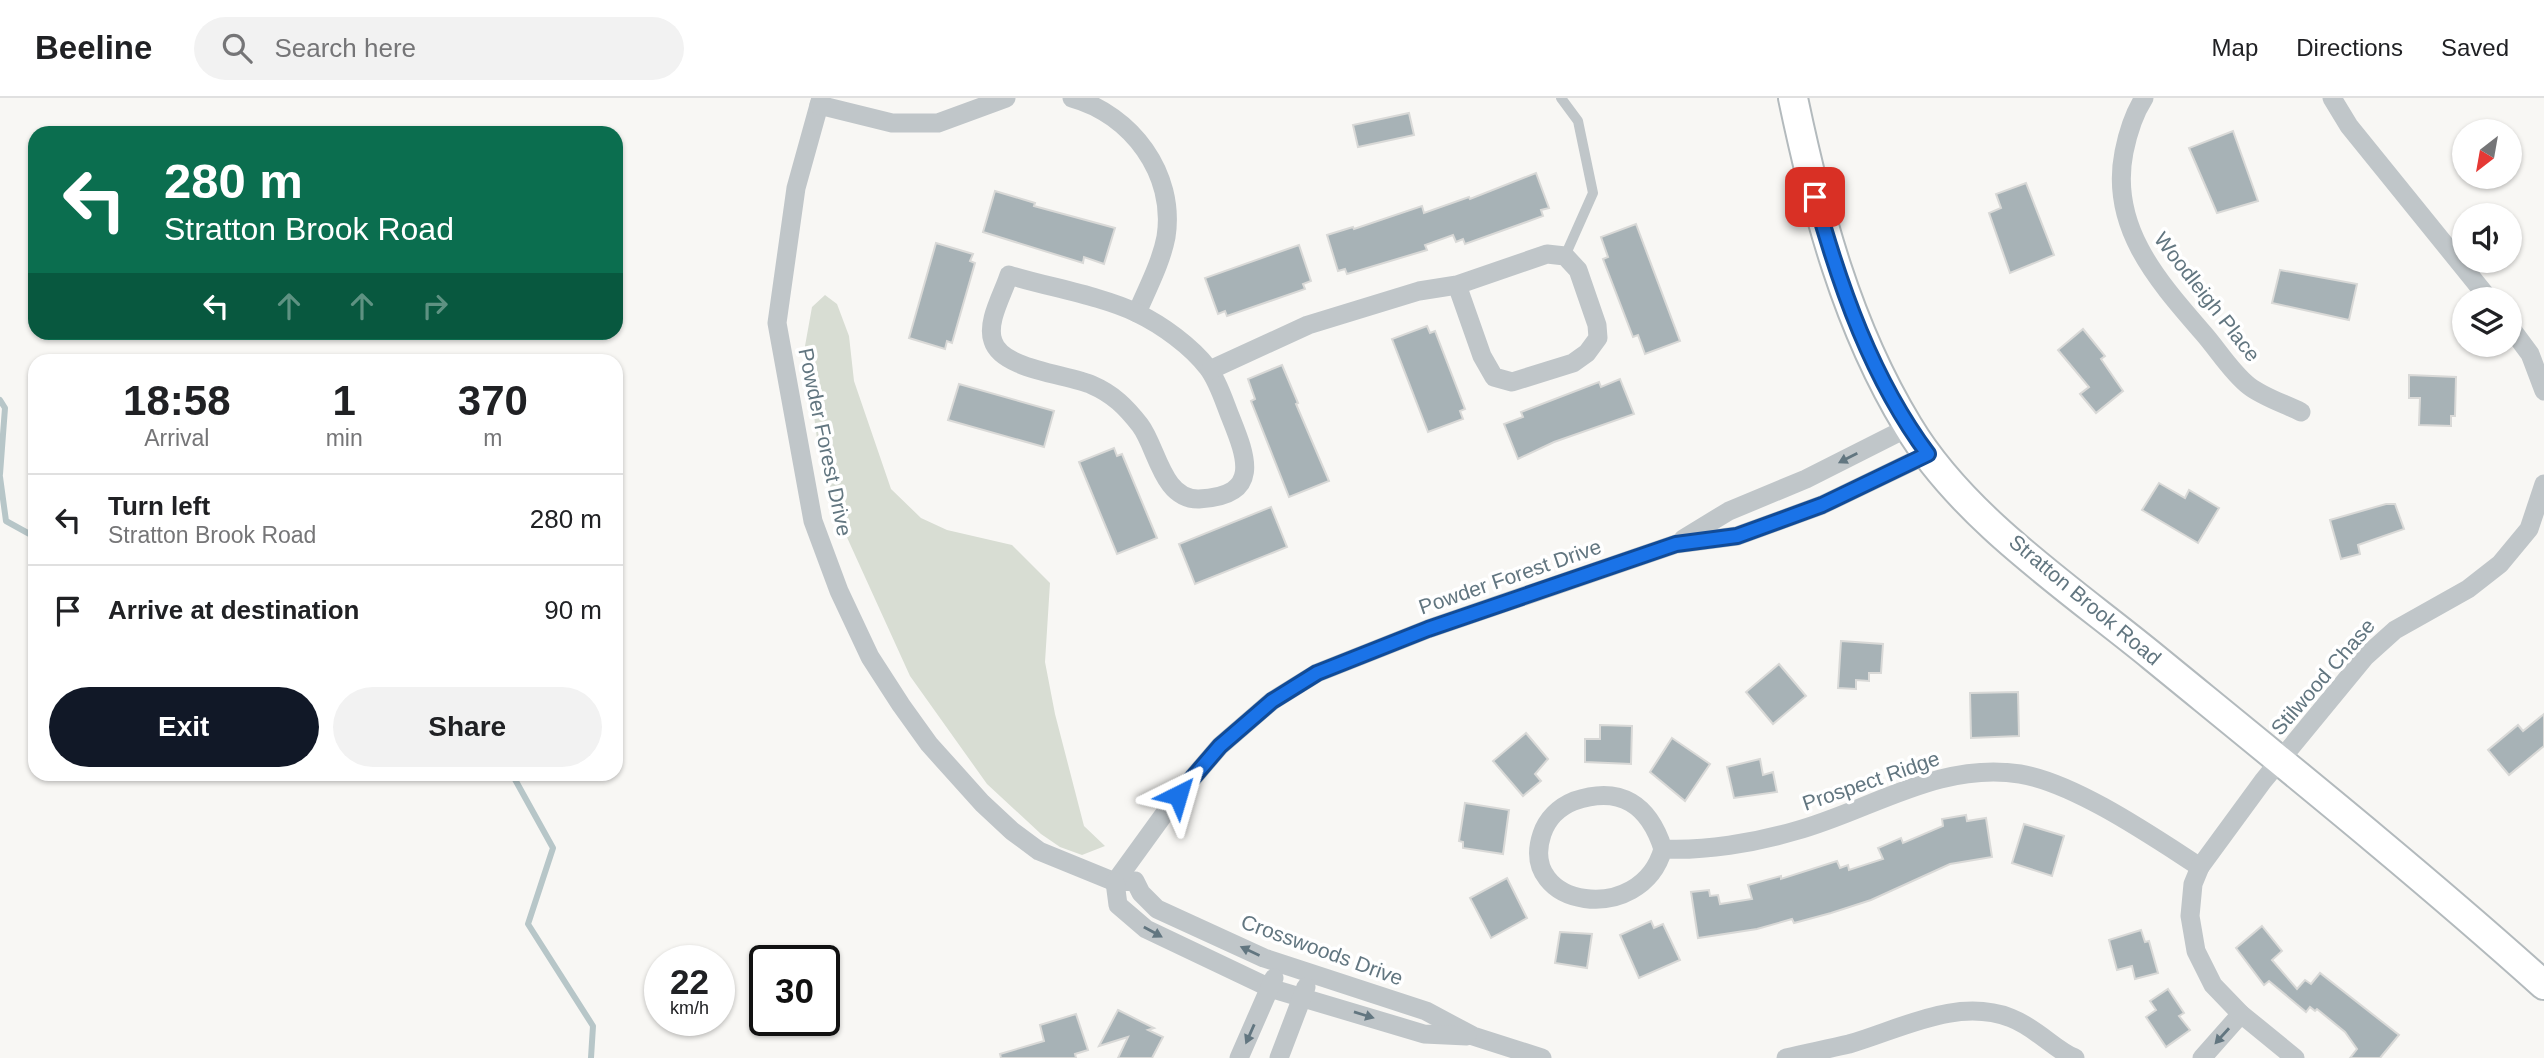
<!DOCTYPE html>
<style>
body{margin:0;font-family:Arial,sans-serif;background:#f2f2f2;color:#202124;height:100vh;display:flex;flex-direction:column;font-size:26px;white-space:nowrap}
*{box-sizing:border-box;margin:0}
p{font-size:23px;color:#757577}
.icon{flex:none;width:38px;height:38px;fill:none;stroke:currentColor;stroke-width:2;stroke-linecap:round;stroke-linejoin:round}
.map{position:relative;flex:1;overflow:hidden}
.panel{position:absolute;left:28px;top:256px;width:595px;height:427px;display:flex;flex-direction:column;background:#fff;border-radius:21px;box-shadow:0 2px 5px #0004}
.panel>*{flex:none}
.guide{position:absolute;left:28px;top:28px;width:595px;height:214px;border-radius:21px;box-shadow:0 2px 5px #0004;background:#0b6e4f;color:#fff;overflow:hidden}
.needle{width:46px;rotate:211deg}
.fabs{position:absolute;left:2452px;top:21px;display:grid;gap:14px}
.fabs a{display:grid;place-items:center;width:70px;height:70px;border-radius:50%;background:#fff;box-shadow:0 2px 5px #0004;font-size:35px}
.speed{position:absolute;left:644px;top:847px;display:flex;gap:14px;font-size:35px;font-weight:700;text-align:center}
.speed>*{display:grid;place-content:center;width:91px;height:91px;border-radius:50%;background:#fff;box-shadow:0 2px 5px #0004;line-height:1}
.speed small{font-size:18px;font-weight:400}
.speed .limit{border:4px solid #111;border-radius:10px;background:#fff;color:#111}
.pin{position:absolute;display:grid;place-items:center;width:60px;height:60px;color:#fff;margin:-30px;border-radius:14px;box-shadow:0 4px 10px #0006}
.me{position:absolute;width:77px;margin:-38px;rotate:40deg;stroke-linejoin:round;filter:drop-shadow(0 0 5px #0008)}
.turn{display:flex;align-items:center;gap:24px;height:147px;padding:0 21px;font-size:32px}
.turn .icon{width:91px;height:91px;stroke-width:2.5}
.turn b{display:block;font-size:49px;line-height:60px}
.lanes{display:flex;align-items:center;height:66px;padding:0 21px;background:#0003;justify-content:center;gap:35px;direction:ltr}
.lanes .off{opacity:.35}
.eta{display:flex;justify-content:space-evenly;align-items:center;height:119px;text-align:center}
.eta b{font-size:42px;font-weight:800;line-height:49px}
.action{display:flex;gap:14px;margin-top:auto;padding:14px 21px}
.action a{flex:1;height:80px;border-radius:42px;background:#111827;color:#fff;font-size:28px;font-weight:800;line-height:80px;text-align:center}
.action a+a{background:#f2f2f2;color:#202124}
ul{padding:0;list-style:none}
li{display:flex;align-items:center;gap:21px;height:91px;padding:0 21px;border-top:2px solid #e0e0e0}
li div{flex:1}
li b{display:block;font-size:26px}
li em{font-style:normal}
header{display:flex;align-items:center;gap:42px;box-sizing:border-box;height:98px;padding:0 35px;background:#fff;border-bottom:2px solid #e0e0e0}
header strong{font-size:33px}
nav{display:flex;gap:38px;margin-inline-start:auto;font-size:24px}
.search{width:490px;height:63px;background:#f2f2f2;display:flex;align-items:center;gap:18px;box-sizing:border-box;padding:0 24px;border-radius:38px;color:#757577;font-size:26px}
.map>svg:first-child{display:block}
.green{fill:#d8ddd3}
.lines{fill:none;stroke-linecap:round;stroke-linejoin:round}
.stream{stroke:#b7c6c8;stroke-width:6}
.building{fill:#a7b2b6;stroke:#d9d9d7;stroke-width:2}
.secondary-casing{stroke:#b3babd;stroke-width:32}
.lane{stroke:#c0c6c9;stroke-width:10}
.street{stroke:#c0c6c9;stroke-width:19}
.secondary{stroke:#fff;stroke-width:28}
.oneway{fill:#627680}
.route-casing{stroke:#114b97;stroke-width:18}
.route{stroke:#1a73e8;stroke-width:12}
.labels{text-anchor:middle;stroke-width:7;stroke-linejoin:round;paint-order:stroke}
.street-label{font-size:21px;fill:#627680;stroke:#fff}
</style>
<header>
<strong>Beeline</strong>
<div class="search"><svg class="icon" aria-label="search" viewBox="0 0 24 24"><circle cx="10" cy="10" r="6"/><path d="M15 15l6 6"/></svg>Search here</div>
<nav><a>Map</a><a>Directions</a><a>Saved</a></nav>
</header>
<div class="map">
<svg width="2544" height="960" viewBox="0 0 2544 960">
<rect width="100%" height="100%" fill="#f8f7f4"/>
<polygon class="green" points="825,197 837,206 849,238 854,283 891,391 921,420 947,432 1012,447 1050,485 1045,564 1055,616 1084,728 1105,748 1082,757 1060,749 1041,736 987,686 910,578 840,424 817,341 805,248 812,209"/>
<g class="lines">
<g class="stream">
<polyline points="0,302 5,310 0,376"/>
<polyline points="0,379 6,423 35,439"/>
<polyline points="512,676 553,750 528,826 593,928 591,960"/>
</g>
</g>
<g class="building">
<polygon points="1409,15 1414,37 1358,49 1353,27"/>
<polygon points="2233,33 2258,103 2217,115 2189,50"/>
<polygon points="1536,75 1549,110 1541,112 1543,118 1465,146 1463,141 1456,144 1453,137 1425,147 1427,152 1347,176 1345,171 1338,173 1327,137 1353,129 1354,131 1422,108 1424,115 1469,99 1470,101"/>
<polygon points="2026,85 2054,157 2010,175 1989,115 2001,110 1996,96"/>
<polygon points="995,93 1035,105 1034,108 1115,130 1104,166 1084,159 1083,165 983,134"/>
<polygon points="1636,126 1680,243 1645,256 1638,237 1633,239 1603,161 1608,159 1601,139"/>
<polygon points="936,145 973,156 970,163 975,165 952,245 947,243 945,251 909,240"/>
<polygon points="1299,147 1311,183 1303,186 1305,191 1227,218 1225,213 1218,216 1205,180"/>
<polygon points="2280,172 2357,186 2349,222 2272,205"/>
<polygon points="1427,228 1430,235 1435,233 1465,311 1460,313 1463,321 1428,334 1392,241"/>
<polygon points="2083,231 2105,258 2101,261 2123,293 2096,315 2080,296 2089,289 2058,252"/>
<polygon points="1282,267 1298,305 1296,306 1329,383 1289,399 1251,303 1255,301 1248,281"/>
<polygon points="2409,277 2456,279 2455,318 2451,318 2451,328 2419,327 2420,300 2409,300"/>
<polygon points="1620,281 1634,316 1554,344 1518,361 1504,326 1523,319 1521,314 1599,284 1601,289"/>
<polygon points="959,286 1054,313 1044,349 948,322"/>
<polygon points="1114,350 1117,358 1122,356 1157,440 1117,456 1079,364"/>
<polygon points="2159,385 2185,400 2189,392 2219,410 2198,445 2142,412"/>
<polygon points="2386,406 2395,406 2404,431 2358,447 2360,456 2341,461 2330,422"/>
<polygon points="1271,409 1287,449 1195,486 1179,446"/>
<polygon points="1841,543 1883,546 1881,575 1869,575 1869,583 1856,582 1856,591 1838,590"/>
<polygon points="1779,566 1806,598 1773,626 1746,594"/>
<polygon points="2018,594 2019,638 1971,640 1970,595"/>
<polygon points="2544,616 2544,648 2509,677 2488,652 2518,627 2523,633"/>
<polygon points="1600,627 1632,628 1631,666 1585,664 1585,641 1600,641"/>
<polygon points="1526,635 1548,661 1535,676 1541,683 1523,698 1493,663"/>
<polygon points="1672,640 1710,666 1685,703 1650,674"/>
<polygon points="1760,661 1763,677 1773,674 1777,694 1734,700 1727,669"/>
<polygon points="1465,705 1509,712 1503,756 1463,750 1463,744 1459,743"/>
<polygon points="1966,717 1967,723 1986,720 1992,759 1950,766 1871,802 1831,815 1794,825 1792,821 1757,831 1698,840 1691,794 1709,792 1710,798 1718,797 1720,806 1752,801 1748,787 1781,778 1781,781 1837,763 1840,770 1848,767 1849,772 1883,761 1878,750 1901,740 1903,745 1943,728 1942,721"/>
<polygon points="2024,726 2064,738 2052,778 2012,765"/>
<polygon points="1507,780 1527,820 1491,840 1470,800"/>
<polygon points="1651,823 1654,830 1663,826 1680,862 1639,880 1620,837"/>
<polygon points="2262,828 2282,853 2272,862 2297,891 2305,882 2311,886 2320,875 2399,937 2380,960 2350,960 2357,951 2345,934 2317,911 2315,913 2310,909 2306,914 2269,883 2264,887 2236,850"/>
<polygon points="2141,832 2145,844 2149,843 2158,875 2135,881 2132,868 2117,872 2109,842"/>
<polygon points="1560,834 1592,836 1587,870 1555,865"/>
<polygon points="2168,891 2184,915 2179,918 2190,932 2166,949 2146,919 2156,912 2150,903"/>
<polygon points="1118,912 1154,930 1148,932 1163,939 1152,960 1118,960 1128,939 1099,948"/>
<polygon points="1076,916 1088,952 1075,956 1076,960 1001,960 1000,956 1044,943 1040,927"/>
</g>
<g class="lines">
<defs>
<path id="secondary" d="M1793 0C1817 114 1847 228 1908 328 1963 420 2070 491 2152 558 2284 666 2417 773 2544 887"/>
</defs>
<use href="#secondary" class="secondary-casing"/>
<polyline class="lane" points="1561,0 1578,23 1593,95 1565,158"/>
<g class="street">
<polyline points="821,0 796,90 777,225 813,423 839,493 870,559 901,607 929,646 982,705 1012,733 1039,753 1115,784 1135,783 1141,795 1157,811 1264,860 1426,913 1473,938 1542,960"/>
<path d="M1072 0C1131 16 1176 76 1166 139 1161 165 1147 191 1137 215"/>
<path d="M2144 0C2133 17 2128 34 2124 54 2109 129 2158 183 2204 236 2218 252 2232 275 2249 288 2263 299 2285 306 2301 314"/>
<polyline points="2332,0 2349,28 2489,201"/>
<polyline points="819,7 892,25 938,25 1006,0"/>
<path d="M1009 177C1048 189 1102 198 1137 215 1162 227 1191 248 1208 270 1218 283 1224 303 1230 318 1246 358 1263 398 1199 401 1162 402 1157 349 1140 327 1126 309 1113 296 1092 287 1067 276 1002 272 993 243 986 224 1003 196 1009 177Z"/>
<polyline points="2510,229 2530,256 2544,293"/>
<polyline points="1210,272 1308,227 1419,193 1457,187 1547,156 1565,158 1578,172 1597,227 1598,240 1587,255 1573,265 1512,284 1494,279 1482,258 1457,187"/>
<polyline points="1683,441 1729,413 1806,381 1909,329"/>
<path d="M1663 751C1641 829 1517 810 1542 736 1547 721 1559 709 1574 703 1621 687 1649 707 1663 751 1705 753 1754 745 1795 733 1869 713 1939 663 2020 676 2075 685 2152 738 2200 769"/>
<polyline points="1115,784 1178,697 1220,648 1272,603 1317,575 1428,531 1676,446 1737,438 1822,407 1928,356"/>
<polyline points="1115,784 1118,807 1146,831 1270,890 1424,936 1467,938"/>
<polyline points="1239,960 1274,880"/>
<polyline points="1279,960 1306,889"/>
<path d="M1786 960C1807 955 1828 951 1849 946 1901 931 1957 899 2011 920 2037 930 2056 953 2075 960"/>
<polyline points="2202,960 2241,916"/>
<polyline points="2295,960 2241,916 2213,887 2196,853 2190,818 2193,786 2200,769 2263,683 2365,559 2395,532 2468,491 2500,466 2529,431 2544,386"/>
</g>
<use href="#secondary" class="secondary"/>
</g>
<defs><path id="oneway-solid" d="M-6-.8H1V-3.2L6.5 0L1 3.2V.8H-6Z" transform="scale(1.75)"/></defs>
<g class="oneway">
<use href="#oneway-solid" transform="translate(1848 360) rotate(153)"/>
<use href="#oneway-solid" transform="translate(1153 834) rotate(29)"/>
<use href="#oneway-solid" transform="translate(1250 853) rotate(-155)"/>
<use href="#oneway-solid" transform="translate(1364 917) rotate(17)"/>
<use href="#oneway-solid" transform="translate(1250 936) rotate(114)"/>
<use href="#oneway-solid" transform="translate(2222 938) rotate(132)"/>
</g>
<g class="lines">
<defs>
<path id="route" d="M1178 697 1220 648 1272 603 1317 575 1428 531 1676 446 1737 438 1822 407 1928 356C1872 281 1840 189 1815 99"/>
</defs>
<use href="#route" class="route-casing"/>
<use href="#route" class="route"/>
</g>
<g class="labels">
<g class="street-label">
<text transform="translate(2207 199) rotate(52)" y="7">Woodleigh Place</text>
<text transform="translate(825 344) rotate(78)" y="7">Powder Forest Drive</text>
<text transform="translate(1510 479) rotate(-19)" y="7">Powder Forest Drive</text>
<text transform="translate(2085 502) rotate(40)" y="7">Stratton Brook Road</text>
<text transform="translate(2323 579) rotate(-49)" y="7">Stilwood Chase</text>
<text transform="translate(1871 683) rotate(-19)" y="7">Prospect Ridge</text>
<text transform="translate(1322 852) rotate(20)" y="7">Crosswoods Drive</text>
</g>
</g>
</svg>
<div class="fabs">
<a><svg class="needle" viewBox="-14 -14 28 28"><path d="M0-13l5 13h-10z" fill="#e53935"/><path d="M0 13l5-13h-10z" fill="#757577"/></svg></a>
<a><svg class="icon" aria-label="sound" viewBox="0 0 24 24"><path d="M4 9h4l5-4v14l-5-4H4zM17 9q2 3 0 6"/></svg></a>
<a><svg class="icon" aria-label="layers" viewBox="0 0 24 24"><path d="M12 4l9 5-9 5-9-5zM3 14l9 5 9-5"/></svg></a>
</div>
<div class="speed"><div>22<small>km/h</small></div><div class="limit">30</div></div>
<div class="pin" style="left:1815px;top:99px;background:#d93025"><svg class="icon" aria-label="arrive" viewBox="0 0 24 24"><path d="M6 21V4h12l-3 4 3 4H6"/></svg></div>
<svg class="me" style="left:1178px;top:697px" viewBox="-20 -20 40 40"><path d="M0-17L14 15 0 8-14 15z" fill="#1a73e8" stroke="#fff" stroke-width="4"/></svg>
<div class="guide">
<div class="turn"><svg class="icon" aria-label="left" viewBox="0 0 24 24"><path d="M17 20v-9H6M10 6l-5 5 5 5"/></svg><div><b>280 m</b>Stratton Brook Road</div></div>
<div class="lanes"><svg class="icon" aria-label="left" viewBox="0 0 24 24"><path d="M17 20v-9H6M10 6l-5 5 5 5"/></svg><svg class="icon off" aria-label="ahead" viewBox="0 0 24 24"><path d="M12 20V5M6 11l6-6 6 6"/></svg><svg class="icon off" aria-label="ahead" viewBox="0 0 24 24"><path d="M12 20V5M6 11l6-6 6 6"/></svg><svg class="icon off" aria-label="right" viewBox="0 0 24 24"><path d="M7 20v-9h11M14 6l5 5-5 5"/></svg></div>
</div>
<section class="panel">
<div class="eta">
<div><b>18:58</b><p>Arrival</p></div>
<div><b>1</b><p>min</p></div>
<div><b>370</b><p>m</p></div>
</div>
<ul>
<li><svg class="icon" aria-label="left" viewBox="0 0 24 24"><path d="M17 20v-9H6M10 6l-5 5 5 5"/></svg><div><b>Turn left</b><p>Stratton Brook Road</p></div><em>280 m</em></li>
<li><svg class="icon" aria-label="arrive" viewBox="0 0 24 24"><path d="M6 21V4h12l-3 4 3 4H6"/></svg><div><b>Arrive at destination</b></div><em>90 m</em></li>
</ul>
<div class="action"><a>Exit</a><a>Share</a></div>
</section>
</div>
